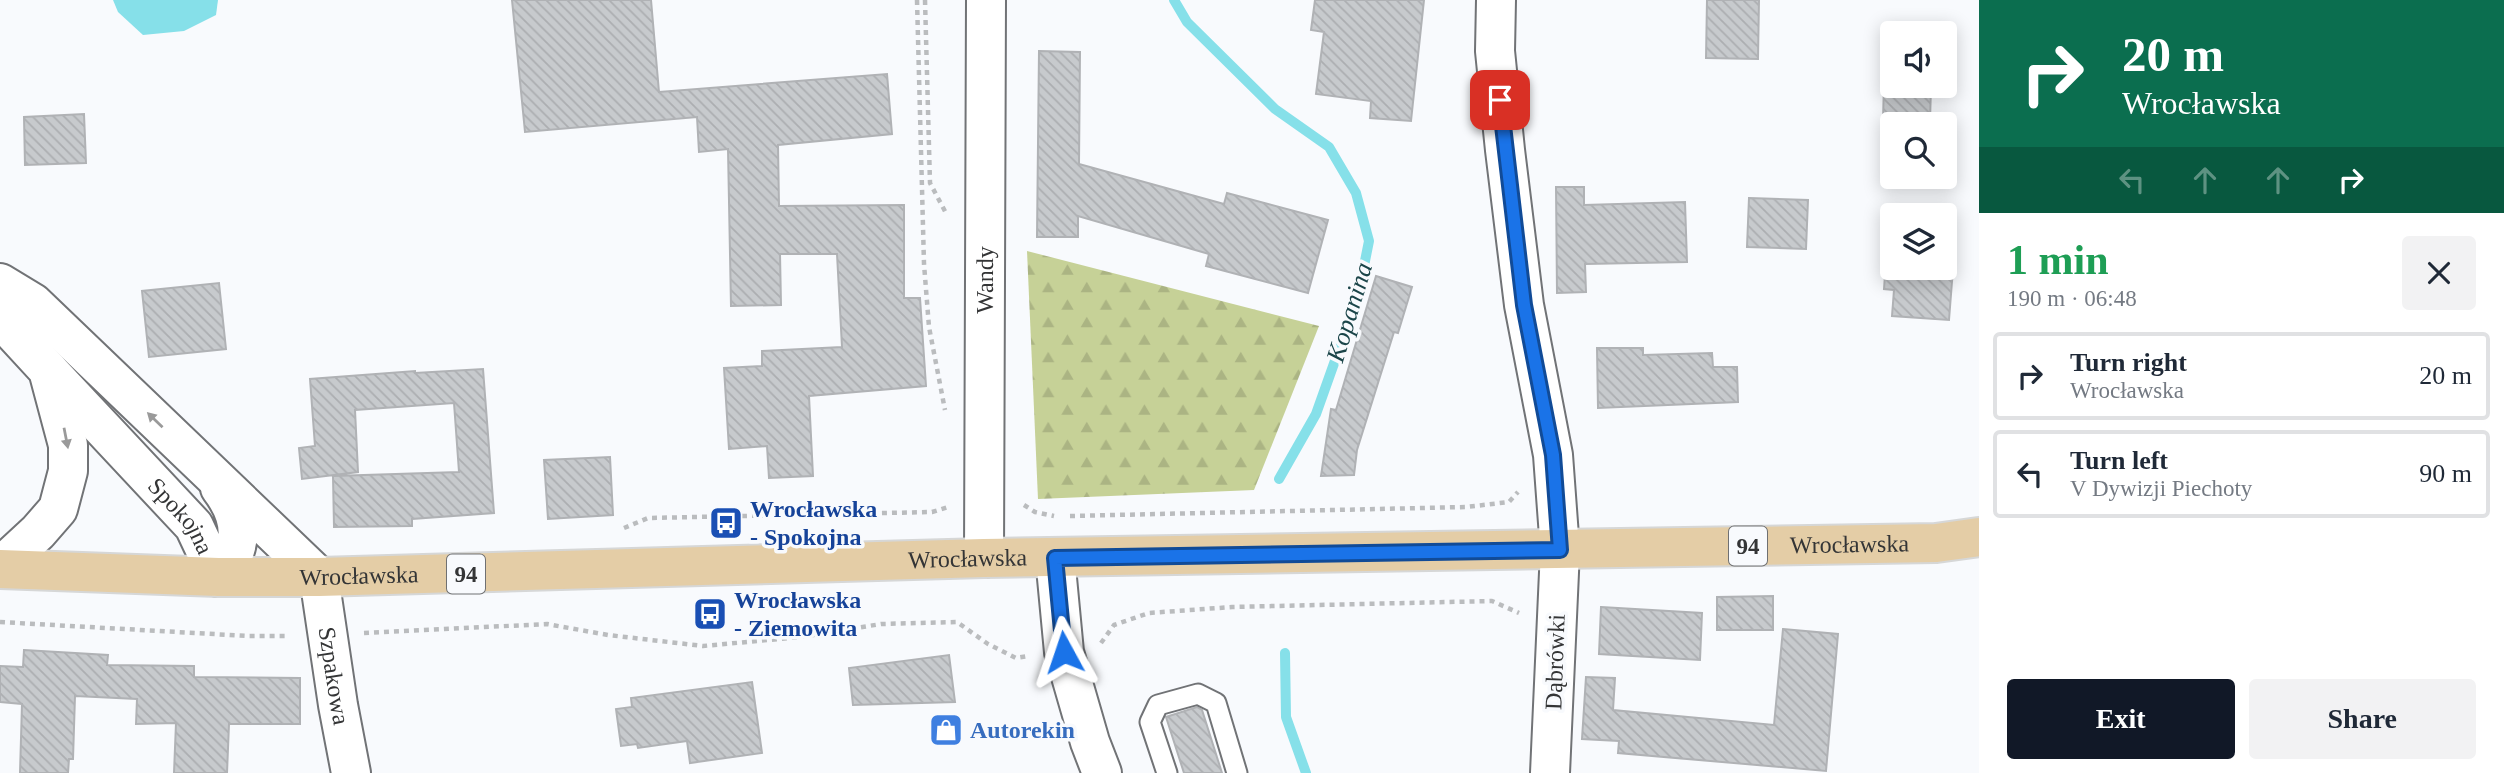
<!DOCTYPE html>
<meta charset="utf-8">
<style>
body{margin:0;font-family:Georgia,serif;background:#f2f2f3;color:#1f2937;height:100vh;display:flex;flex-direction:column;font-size:26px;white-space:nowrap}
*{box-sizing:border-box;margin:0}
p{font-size:23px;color:#747a83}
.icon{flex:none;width:38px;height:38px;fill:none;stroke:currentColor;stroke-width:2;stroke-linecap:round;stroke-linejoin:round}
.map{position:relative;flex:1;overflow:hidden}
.details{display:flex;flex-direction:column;background:#fff;width:525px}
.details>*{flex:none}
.banner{background:#0b6e4f;color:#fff;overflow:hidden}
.tools{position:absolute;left:1880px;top:21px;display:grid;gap:14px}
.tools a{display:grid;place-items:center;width:77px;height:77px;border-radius:7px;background:#fff;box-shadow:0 4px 18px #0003;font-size:35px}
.pin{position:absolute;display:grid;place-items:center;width:60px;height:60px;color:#fff;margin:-30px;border-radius:14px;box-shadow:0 4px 10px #0006}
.me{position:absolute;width:77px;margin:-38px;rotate:355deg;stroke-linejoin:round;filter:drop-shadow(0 0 5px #0008)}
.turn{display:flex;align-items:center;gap:24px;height:147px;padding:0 28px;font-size:32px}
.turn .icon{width:91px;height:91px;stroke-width:2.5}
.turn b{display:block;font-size:49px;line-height:60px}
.lanes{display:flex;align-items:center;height:66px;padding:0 28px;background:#0003;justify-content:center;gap:35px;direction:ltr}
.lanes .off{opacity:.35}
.round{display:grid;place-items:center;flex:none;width:74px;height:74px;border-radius:7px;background:#f2f2f3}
.summary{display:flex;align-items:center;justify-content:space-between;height:119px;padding:0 28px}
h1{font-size:42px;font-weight:700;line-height:52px;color:#1e9e55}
.primary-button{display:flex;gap:14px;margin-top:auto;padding:14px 28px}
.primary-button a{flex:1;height:80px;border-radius:7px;background:#111827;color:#fff;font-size:28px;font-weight:700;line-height:80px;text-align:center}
.primary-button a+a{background:#f2f2f3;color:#1f2937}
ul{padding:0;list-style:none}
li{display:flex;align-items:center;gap:21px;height:88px;margin:0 14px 10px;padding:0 14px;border:4px solid #e0e1e3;border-radius:7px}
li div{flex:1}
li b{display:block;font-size:26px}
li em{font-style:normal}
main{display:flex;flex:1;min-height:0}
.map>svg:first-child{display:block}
.forest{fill:url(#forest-firs)}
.water{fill:#86e0e9}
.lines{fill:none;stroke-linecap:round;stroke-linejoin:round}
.stream{stroke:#86e0e9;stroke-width:10}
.building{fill:url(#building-back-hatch);stroke:#b0b2b5;stroke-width:2}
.service-casing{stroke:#717376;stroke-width:23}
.minor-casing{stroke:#717376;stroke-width:42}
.tertiary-casing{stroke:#717376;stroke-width:42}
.primary-casing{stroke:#d6d7d7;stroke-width:42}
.path{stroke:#babcbe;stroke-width:4.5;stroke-dasharray:5 5;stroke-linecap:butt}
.service{stroke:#fff;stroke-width:19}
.minor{stroke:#fff;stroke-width:38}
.tertiary{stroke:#fff;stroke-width:38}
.primary{stroke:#e4cda6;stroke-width:38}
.oneway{fill:#9a9a9a}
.route-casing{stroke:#114b97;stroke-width:18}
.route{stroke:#1a73e8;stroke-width:12}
.labels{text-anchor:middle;stroke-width:7;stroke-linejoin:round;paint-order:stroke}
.shield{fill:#f8fafd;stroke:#6f7072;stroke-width:2}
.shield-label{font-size:23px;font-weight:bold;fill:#343536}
.street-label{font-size:24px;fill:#343536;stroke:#f8fafd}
.transit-label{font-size:24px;font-weight:bold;fill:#164399;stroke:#f8fafd;text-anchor:start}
.shop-label{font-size:24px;font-weight:bold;fill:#366cbe;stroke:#f8fafd;text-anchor:start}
.water-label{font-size:26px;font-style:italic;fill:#1b4549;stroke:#f8fafd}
</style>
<main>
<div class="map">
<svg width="1979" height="773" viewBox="0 0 1979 773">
<defs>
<pattern id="forest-firs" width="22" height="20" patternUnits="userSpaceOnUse" patternTransform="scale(1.75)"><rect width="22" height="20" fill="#c6d197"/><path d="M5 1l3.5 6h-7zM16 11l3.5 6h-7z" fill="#abb483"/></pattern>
<pattern id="building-back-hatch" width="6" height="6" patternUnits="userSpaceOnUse" patternTransform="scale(1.75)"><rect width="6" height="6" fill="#c7cacd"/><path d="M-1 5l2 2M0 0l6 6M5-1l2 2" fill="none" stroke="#acaeb1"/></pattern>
</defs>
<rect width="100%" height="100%" fill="#f8fafd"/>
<polygon class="forest" points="1027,251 1319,326 1254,490 1038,499"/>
<polygon class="water" points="113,0 218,0 216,15 184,31 143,35 118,12"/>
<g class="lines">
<g class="stream">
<polyline points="1174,0 1187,22 1275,109 1329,147 1356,193 1369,241 1358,296 1316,414 1279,479"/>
<polyline points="1285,653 1286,717 1306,773"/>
</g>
</g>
<g class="building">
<polygon points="512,0 651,0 659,92 887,74 892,134 778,145 779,206 904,205 904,298 920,298 926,386 809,396 813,476 769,478 767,446 729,449 724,368 762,366 762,351 842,347 837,254 780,254 781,305 731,306 728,149 699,152 697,117 525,132"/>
<polygon points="1315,0 1424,0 1411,121 1370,118 1371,101 1316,94 1324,32 1311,30"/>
<polygon points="1707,0 1759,0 1758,59 1706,58"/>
<polygon points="1885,46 1892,46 1892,86 1944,86 1944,47 1954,48 1953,88 1931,87 1930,121 1883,120"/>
<polygon points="1039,51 1080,52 1079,164 1224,204 1227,193 1328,220 1308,293 1206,266 1209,254 1078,216 1078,237 1037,237"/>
<polygon points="84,114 86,163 25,165 24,117"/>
<polygon points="1556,187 1584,187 1584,205 1685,202 1687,262 1585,264 1586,292 1557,293"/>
<polygon points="1749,198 1808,200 1806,249 1747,247"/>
<polygon points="1888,233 1892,233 1892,268 1944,268 1944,237 1950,237 1948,258 1954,256 1949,320 1892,316 1894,290 1884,289"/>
<polygon points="1376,276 1412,287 1398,333 1394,332 1357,450 1354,475 1321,476 1331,409 1336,410"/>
<polygon points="219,283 226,349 149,357 142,291"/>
<polygon points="1597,348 1643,348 1643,355 1712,353 1713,367 1737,367 1738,402 1598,408"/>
<polygon points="483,369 494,513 412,519 412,526 334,527 333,476 459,472 454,403 355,410 358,472 302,479 299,448 315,446 310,379 415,371 415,373"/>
<polygon points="610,457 613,515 548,519 544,460"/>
<polygon points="1773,596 1773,630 1717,630 1717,597"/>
<polygon points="1601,607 1702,613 1700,660 1599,654"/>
<polygon points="1783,629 1838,634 1826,771 1618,753 1619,741 1582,739 1586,677 1615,678 1613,710 1774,725"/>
<polygon points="24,650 108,655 107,665 194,666 194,677 300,678 300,724 229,724 227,773 174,773 176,723 136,724 137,699 75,696 73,759 69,759 68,773 20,773 22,704 0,702 0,666 23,667"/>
<polygon points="949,655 955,702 853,705 849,668"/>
<polygon points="752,682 762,753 690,763 687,741 638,748 637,744 621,746 616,709 632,707 631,698"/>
<polygon points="1197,707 1202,710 1222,773 1184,773 1166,717"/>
</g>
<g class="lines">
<defs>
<polyline id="service" points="1167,773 1150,722 1158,705 1198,694 1216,703 1237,773"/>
<g id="minor">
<polyline points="1496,0 1495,51 1505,150 1524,305 1553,455 1560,550 1550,773"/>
<polyline points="1055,557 1064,652 1090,742 1102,773"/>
<path id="s1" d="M984 558 986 0"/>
<path id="s2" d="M319 577 338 705 351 773"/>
</g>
<g id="tertiary">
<polyline points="0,283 33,303 319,577"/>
<polyline points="0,318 48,370 68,445 68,471 58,509 38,532 0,567"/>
<path id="s3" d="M48 370 194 526 218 577C245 549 243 518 220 488"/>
</g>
<g id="primary">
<path id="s4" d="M0 569 218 577H319L984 558 1936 543 1979 537"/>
</g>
</defs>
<use href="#service" class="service-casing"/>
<use href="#minor" class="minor-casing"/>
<use href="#tertiary" class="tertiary-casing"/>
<use href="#primary" class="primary-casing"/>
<g class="path">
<polyline points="917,0 924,264 929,327 945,410"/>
<polyline points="925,0 930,183 947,215"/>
<polyline points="1024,505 1035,512 1054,516"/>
<polyline points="1070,516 1466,507 1509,502 1518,492"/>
<polyline points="624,528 648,518 932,512 948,507"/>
<polyline points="0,622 248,636 289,636"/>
<polyline points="364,633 547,624 608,635 703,646 801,637 881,624 957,622 988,644 1016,658 1028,656"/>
<polyline points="1101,643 1114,625 1149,613 1232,607 1492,601 1519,613"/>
</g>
<use href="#service" class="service"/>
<use href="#minor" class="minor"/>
<use href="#tertiary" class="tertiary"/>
<use href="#primary" class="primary"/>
</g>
<defs><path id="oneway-solid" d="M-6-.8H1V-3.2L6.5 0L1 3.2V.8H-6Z" transform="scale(1.75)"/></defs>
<g class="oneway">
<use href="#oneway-solid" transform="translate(155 420) rotate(-136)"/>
<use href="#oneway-solid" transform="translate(66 438) rotate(79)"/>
</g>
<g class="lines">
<defs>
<polyline id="route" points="1064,652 1055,558 1560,550 1553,455 1524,305 1500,100"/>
</defs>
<use href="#route" class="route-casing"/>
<use href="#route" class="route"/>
</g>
<defs>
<symbol id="bus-square" viewBox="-11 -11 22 22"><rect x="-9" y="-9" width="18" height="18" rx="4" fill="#1a4fb4" stroke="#f8fafd"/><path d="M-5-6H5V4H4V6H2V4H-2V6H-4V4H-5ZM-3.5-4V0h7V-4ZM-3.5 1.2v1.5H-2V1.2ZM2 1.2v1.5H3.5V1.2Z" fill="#fff"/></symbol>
<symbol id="shop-square" viewBox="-11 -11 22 22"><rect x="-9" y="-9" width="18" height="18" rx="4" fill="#3f7fe0" stroke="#f8fafd"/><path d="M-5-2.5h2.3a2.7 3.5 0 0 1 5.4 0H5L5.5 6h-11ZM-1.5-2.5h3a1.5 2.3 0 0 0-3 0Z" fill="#fff"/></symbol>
</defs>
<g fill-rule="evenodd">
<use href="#bus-square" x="707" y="504" width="38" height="38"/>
<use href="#bus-square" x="691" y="595" width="38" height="38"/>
<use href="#shop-square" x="927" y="711" width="38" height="38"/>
</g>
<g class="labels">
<g class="shield">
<rect x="1729" y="526.5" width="38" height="39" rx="5"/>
<rect x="447" y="554.5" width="38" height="39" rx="5"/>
</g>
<g class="shield-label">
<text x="1748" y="554">94</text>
<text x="466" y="582">94</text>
</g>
<g class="street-label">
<text dy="8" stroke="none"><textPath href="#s1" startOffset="278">Wandy</textPath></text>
<text dy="8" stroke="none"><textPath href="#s3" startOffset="198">Spokojna</textPath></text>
<text dy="8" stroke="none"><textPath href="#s4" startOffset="1850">Wrocławska</textPath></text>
<text dy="8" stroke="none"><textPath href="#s4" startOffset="968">Wrocławska</textPath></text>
<text dy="8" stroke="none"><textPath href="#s4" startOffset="359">Wrocławska</textPath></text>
<text transform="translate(1555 662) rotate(-88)" y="8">Dąbrówki</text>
<text dy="8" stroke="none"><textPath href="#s2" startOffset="100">Szpakowa</textPath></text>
</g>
<g class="transit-label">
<text x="750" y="517">Wrocławska<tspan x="750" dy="28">- Spokojna</tspan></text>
<text x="734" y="608">Wrocławska<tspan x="734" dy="28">- Ziemowita</tspan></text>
</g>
<g class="shop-label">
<text x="970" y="738">Autorekin</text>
</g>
<g class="water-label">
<text transform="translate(1349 312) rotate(-73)" y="9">Kopanina</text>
</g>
</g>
</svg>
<div class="tools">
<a><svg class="icon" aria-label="sound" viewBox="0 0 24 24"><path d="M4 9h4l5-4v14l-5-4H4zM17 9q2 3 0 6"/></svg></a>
<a><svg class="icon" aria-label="search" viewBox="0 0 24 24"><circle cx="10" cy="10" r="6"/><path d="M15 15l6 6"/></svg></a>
<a><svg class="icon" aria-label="layers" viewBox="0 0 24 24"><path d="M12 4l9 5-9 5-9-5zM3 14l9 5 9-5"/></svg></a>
</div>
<div class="pin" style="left:1500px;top:100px;background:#d93025"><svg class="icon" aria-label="arrive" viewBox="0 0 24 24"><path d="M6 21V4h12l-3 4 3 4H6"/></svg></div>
<svg class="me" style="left:1064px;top:652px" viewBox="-20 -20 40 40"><path d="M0-17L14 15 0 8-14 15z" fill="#1a73e8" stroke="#fff" stroke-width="4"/></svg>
</div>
<section class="details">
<div class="banner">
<div class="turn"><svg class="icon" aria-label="right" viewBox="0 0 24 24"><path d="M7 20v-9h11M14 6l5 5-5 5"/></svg><div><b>20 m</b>Wrocławska</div></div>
<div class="lanes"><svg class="icon off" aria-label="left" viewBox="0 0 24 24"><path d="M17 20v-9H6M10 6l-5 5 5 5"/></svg><svg class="icon off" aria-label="ahead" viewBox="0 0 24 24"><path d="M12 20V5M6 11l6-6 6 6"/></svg><svg class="icon off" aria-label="ahead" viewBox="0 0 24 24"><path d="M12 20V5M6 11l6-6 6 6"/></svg><svg class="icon" aria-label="right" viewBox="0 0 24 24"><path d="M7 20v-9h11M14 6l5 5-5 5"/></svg></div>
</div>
<div class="summary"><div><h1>1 min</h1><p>190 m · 06:48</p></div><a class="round"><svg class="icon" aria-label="close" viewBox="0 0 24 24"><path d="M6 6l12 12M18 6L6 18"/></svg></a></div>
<ul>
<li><svg class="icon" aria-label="right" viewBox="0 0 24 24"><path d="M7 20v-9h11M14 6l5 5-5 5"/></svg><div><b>Turn right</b><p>Wrocławska</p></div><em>20 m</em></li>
<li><svg class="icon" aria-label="left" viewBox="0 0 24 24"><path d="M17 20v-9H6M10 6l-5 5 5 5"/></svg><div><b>Turn left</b><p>V Dywizji Piechoty</p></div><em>90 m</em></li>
</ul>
<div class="primary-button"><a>Exit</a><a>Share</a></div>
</section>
</main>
